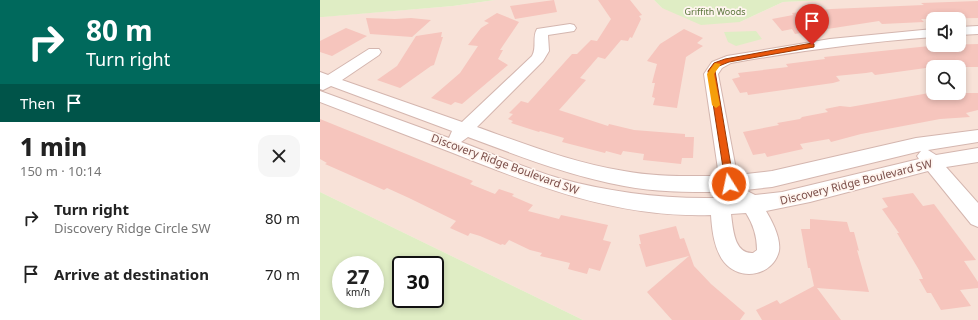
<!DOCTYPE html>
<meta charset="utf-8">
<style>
body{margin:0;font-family:"Noto Sans",sans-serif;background:#f6f6f6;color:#222;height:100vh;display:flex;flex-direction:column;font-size:15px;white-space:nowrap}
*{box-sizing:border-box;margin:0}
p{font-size:13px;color:#767676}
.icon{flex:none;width:22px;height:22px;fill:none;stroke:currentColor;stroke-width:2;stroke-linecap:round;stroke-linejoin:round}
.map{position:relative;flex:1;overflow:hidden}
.details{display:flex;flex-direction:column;background:#fff;width:320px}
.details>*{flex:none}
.banner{background:#00695c;color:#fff;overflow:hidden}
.fabs{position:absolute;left:606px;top:12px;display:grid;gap:8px}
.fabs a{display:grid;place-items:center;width:40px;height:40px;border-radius:8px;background:#fff;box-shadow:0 2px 6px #0003;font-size:20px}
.speed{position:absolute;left:12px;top:256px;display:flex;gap:8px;font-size:20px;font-weight:700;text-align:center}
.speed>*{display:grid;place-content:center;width:52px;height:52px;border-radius:50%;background:#fff;box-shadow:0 2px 6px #0003;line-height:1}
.speed small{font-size:10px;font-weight:400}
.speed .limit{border:2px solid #111;border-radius:6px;background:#fff;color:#111}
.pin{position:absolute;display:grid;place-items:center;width:34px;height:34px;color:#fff;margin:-41px -17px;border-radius:50% 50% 50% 0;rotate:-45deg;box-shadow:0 0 4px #0007}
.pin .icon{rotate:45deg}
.me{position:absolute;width:44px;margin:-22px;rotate:350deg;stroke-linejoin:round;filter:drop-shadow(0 0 3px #0008)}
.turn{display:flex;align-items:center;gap:14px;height:84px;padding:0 20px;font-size:18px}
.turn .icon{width:52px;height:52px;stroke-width:2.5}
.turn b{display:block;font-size:28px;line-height:34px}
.then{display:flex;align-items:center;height:38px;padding:0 20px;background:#0003;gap:8px;font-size:15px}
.round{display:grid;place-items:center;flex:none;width:42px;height:42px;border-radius:12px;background:#f6f6f6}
.overview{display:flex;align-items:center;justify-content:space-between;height:68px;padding:0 20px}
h1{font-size:24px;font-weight:800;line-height:30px}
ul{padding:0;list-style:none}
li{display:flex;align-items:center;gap:12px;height:56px;padding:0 20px}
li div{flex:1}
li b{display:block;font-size:15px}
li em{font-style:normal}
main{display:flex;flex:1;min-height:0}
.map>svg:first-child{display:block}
.residential{fill:#f8e2d8;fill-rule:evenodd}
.green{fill:#dfedc4;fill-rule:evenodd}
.building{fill:#f6c5bd}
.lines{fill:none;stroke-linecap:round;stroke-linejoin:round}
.minor-casing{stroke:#d4b6af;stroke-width:2}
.minor{fill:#fff;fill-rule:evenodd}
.route{fill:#ea580c;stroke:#983908}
.slow{fill:#f59e0b}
.labels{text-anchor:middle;stroke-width:3.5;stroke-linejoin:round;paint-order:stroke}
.far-park-label{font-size:9px;fill:#5a753b;stroke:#fff5ef}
.street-label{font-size:11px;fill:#7b4e49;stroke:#fff5ef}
</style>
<main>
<section class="details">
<div class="banner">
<div class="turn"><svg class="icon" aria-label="right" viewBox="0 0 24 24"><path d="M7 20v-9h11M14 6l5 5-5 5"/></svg><div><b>80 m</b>Turn right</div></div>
<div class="then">Then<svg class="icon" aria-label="arrive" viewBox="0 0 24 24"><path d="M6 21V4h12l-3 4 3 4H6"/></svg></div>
</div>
<div class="overview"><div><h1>1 min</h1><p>150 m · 10:14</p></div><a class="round"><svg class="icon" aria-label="close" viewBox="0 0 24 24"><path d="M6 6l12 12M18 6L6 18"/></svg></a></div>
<ul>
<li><svg class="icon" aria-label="right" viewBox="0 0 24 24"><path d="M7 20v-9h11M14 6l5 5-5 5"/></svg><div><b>Turn right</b><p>Discovery Ridge Circle SW</p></div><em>80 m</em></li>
<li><svg class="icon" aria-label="arrive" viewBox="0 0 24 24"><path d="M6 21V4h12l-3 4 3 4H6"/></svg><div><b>Arrive at destination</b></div><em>70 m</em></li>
</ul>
</section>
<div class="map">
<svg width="658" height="320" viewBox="0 0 658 320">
<rect width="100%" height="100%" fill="#fef0e8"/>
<path class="residential" d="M175 0H334L342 8 420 22 463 2 508 0H658V320H263L0 192V17L133 6ZM613 19H639V45H613ZM613 67H639V93H613Z"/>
<g class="green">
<polygon points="0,0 175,0 133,6 3,17 0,17"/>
<polygon points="334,0 508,0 463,2 420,22 381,25 342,8"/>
<polygon points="436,31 442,39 416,46 408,42 404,32"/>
<path d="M0 192 263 320H0ZM21 265H55V299H21ZM81 265H115V299H81Z"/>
</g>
<g class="building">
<polygon points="234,0 237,12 195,19 190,6"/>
<polygon points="278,0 310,0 322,15 319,16 321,19 312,38 310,37 308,41 301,40 285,59 278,57 260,78 266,80 239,110 288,126 289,124 314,130 365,134 365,137 374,137 373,158 362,158 361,164 323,160 324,154 303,151 301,155 286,151 285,153 242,142 244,138 220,131 219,132 191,123 193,121 188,119 193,114 189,113 201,101 208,103 252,54 257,54 271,40 277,41 291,19"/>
<polygon points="658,1 658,18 601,19 604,22 562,24 559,21 475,34 472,29 462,31 452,19 473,15 472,13 511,9 604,5 601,3"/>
<polygon points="177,13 199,22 180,50 183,50 178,59 188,65 142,104 135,102 131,105 111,98 140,73 158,46 148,45 161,28 169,23 164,21"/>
<polygon points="46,18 75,19 91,18 111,20 92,37 50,34"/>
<polygon points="26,28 47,36 12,56 0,52 0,41"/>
<polygon points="364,29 383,38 377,43 383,46 366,57 357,108 333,105 335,98 332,97 335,83 332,83 337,64 327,61 340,44"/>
<polygon points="122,32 121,37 123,37 114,65 111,66 80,88 57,80 77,66 96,36"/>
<polygon points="658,44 658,67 613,67 555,75 552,72 546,73 516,76 520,81 513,83 428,95 427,92 420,93 412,79 420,77 418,73 468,67 466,64 505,59 504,57 619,45"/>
<polygon points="609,93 658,93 658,110 646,113 650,117 620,119 541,134 511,142 509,139 480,144 483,149 447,157 445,153 433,155 423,132 459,125 457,123 480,119 482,117 508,112 505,109 520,106 530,107"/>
<polygon points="0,119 153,181 150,184 175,194 179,189 194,194 192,196 213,205 208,211 239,219 241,215 288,225 283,240 291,242 280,271 269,268 267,274 248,269 250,263 220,256 222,253 210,250 189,240 185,245 182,244 181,245 160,236 150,233 148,236 130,228 136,221 89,198 67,188 64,190 5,164 7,163 0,159"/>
<polygon points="593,193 603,206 614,204 656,260 644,261 658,282 658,288 640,290 651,306 621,310 611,293 607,293 599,279 603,279 599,270 577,233 579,233 562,209 568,207 562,198"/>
<polygon points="490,219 527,222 530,232 534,232 539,251 537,250 549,292 497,288 521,320 442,320 436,310 457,300 460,304 494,286 490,268 488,268 481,229 490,229"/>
<polygon points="356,226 360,239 364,238 374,266 391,284 425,313 420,320 352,320 327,292 369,256 326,267 319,244 321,244 319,235"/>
</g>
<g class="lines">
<defs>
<g id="minor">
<path d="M250 24 254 25 256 28 254 31 228 35 229 51 223 61 157 127C205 144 253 163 304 171 335 177 367 176 399 176L384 74 392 62 407 56 510 39 613 29V37C545 42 478 51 411 63L402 68 398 74 417 175 452 171 596 138 658 130V142L608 150 616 155 658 148V162L626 167 658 203V227L651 224 608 171 490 202 446 211C452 221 461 238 459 251 453 276 420 282 404 262 394 249 392 230 391 215 298 218 218 187 133 153 89 136 44 119 0 102V91L129 138 132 131 11 86 3 90 0 89V72L8 75 49 49H59L61 52 59 55 22 80 142 122 212 56C217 47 212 37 217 29ZM148 137C199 156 250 176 304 186 334 192 366 192 397 192L395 198C342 199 289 192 238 178 205 168 173 154 141 142ZM601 151 597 156 599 159 462 192 435 195 425 190 452 187ZM425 190 418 192 414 197 417 191ZM426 213C433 224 437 236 437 250L433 253C414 254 413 229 411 214Z"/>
<polygon points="658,26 658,34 639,35 639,27"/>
</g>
</defs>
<use href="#minor" class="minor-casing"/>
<use href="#minor" class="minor"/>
</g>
<polygon class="route" points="492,43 494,44 494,47 409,62 399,66 395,71 414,184 413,187 406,187 388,71 394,63 405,59"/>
<polygon class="slow" points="395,63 401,64 394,74 400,105 396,108 392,105 387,74"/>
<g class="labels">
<g class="far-park-label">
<text x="395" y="15">Griffith Woods</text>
</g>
<g class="street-label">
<text transform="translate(185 164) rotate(20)" y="4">Discovery Ridge Boulevard SW</text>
<text transform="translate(536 182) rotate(-14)" y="4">Discovery Ridge Boulevard SW</text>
</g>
</g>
</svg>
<div class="fabs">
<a><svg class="icon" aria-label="sound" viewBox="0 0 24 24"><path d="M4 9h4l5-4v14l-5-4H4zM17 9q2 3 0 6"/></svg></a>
<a><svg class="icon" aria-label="search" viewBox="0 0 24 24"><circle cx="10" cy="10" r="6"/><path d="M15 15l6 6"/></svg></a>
</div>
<div class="speed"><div>27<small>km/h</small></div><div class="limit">30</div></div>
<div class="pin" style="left:492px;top:45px;background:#d93025"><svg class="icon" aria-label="arrive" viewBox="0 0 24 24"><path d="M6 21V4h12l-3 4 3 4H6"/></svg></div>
<svg class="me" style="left:409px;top:184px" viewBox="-20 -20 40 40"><circle r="17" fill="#ea580c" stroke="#fff" stroke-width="3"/><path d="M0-11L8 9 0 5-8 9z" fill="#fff"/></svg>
</div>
</main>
